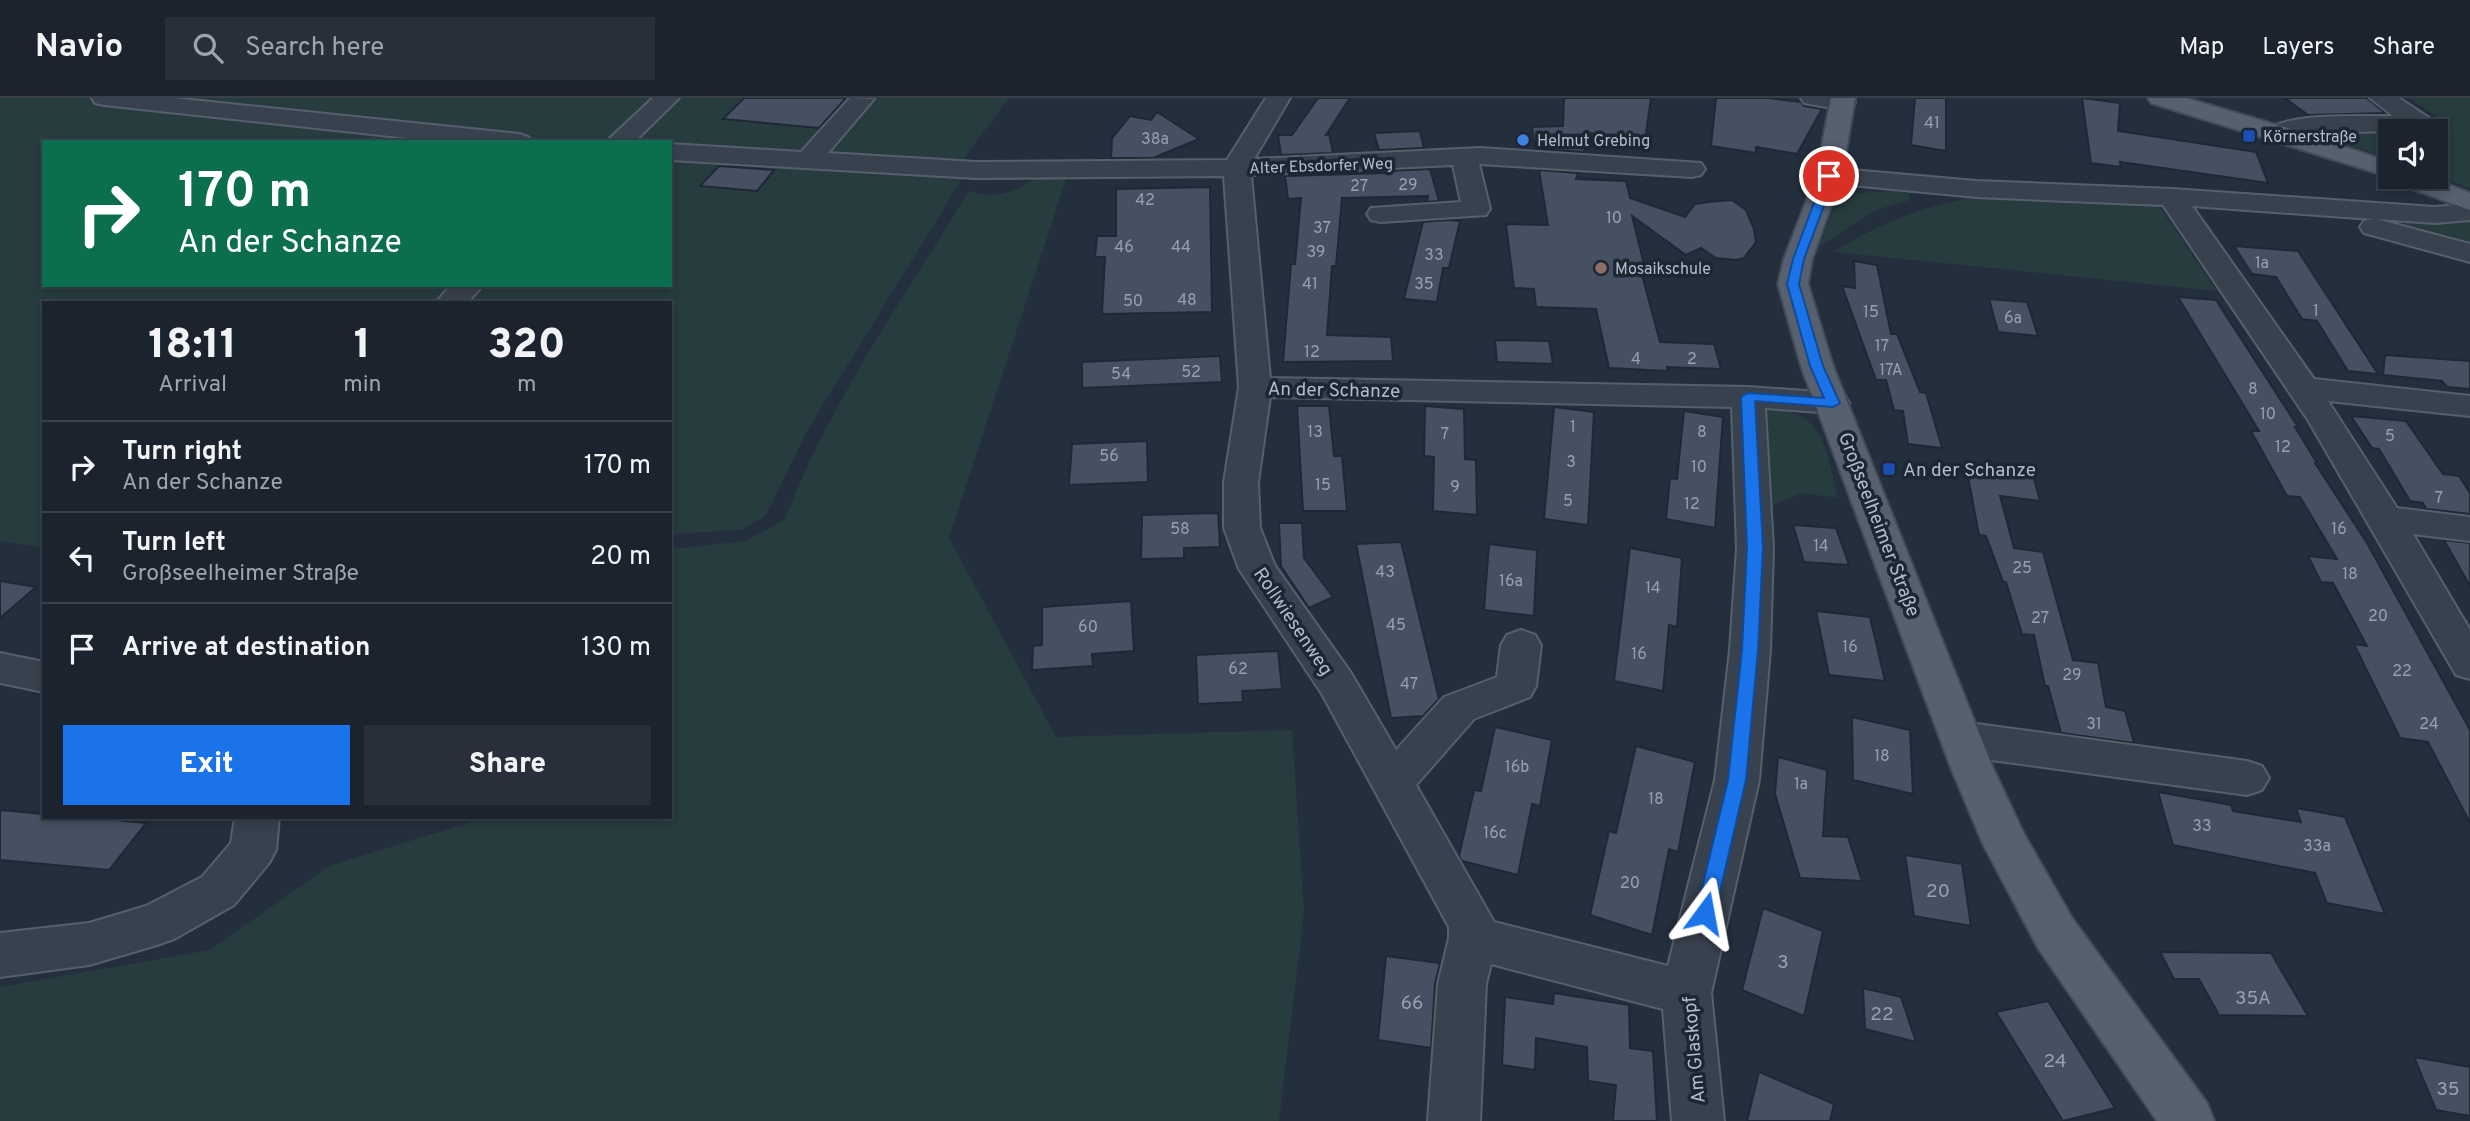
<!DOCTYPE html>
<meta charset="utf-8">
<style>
body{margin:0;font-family:Overpass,sans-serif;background:#282f3a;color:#f1f3f6;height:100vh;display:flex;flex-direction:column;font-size:26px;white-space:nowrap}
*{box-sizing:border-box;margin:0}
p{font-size:23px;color:#a0a4aa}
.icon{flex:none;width:38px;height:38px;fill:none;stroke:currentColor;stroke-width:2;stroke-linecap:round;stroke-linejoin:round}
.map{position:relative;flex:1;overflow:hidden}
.panel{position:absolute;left:42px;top:203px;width:630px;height:518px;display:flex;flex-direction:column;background:#1b232e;border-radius:0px;box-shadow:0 4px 10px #0003,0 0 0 2px #39404a}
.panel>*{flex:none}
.guide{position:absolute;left:42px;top:42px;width:630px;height:147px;border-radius:0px;box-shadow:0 4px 10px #0003,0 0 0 2px #39404a;background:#0b6e4f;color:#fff;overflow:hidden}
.fabs{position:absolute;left:2378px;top:21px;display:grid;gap:14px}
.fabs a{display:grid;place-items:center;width:70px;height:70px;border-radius:0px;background:#1b232e;box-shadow:0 4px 10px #0003,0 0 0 2px #39404a;font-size:35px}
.pin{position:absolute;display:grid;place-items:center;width:60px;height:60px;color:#fff;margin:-30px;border:4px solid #fff;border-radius:50%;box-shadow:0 2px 7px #0007}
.me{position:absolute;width:77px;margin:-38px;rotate:13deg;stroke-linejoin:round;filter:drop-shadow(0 0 5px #0008)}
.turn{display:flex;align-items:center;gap:24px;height:147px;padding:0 21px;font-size:32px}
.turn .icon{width:91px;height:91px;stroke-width:2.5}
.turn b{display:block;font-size:49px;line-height:60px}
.eta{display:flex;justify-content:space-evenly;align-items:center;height:119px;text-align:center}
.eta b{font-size:42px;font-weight:800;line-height:49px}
.cta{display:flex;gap:14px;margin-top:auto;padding:14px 21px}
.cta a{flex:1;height:80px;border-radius:0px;background:#1a73e8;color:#fff;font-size:28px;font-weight:800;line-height:80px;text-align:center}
.cta a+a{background:#282f3a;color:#f1f3f6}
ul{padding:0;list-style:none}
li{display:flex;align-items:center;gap:21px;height:91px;padding:0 21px;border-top:2px solid #39404a}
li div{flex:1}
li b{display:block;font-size:26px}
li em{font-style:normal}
header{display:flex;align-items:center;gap:42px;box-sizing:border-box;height:98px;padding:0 35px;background:#1b232e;border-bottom:2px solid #39404a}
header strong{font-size:33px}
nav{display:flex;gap:38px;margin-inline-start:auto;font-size:24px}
.search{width:490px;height:63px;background:#282f3a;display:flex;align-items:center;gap:18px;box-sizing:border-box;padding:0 24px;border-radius:0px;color:#a0a4aa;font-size:26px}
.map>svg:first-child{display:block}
.green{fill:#263c3f;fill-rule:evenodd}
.building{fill:#455162;stroke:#1f2835;stroke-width:2}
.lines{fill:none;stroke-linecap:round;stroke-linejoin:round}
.minor-casing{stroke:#565f6c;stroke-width:4}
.major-casing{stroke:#414a57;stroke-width:4}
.minor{fill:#38414e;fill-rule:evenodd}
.major{fill:#56606e;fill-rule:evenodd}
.route{fill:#1a73e8;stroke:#114b97;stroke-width:2}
.transit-dot{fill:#1a4fb4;stroke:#1d2633;stroke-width:2.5}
.shop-dot{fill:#3f7fe0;stroke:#1d2633;stroke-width:2.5}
.education-dot{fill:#8d6e63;stroke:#1d2633;stroke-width:2.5}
.labels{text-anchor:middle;stroke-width:7;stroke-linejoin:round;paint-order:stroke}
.number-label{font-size:16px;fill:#98a1af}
.far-poi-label{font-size:16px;fill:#b4bcc9;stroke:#1d2633;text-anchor:start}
.far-street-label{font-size:16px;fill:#b4bcc9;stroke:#1d2633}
.street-label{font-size:19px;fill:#b4bcc9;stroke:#1d2633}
.poi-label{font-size:19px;fill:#b4bcc9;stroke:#1d2633;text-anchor:start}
.near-number-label{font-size:19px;fill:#98a1af}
</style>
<header>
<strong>Navio</strong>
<div class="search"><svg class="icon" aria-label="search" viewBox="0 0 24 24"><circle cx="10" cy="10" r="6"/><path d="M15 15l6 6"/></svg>Search here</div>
<nav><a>Map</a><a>Layers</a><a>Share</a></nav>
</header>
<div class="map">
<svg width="2470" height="1023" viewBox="0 0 2470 1023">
<rect width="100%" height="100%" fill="#242f3e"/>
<g class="green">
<path d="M0 0H1009L961 64 965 76 807 333 766 417 741 432 670 436V205H44V450L0 443ZM44 44H670V187H44Z"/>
<polygon points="2409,0 2470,0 2470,91 2436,77 2436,33 2390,33 2390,60 2300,32 2452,28"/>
<path d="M1042 76 1067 78 949 440 1056 639 1292 632 1304 814 1279 1023H0V889L210 852 329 768 487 719H670V448L684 450 744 443 785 422C829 305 904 200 969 93 1000 103 1016 92 1042 76Z"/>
<polygon points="1896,93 1909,96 1910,102 1876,112 1819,149 1838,99 1856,95"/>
<path d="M1986 97 2159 108 2217 193 1834 154C1882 123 1930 106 1986 97Z"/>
<polygon points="2470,120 2470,152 2414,137 2401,127 2411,123"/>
<path d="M1768 313C1825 308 1827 358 1838 400L1802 395 1765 410 1761 318Z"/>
</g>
<g class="building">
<polygon points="744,0 846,0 819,30 723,21"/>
<polygon points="1318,0 1350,0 1326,37 1329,36 1333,55 1281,57 1278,37 1292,37"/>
<polygon points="1564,0 1651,0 1645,43 1590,35 1584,54 1535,51 1532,29 1563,28"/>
<polygon points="1716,0 1768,0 1801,4 1804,8 1822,11 1797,56 1756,49 1756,55 1711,48"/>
<polygon points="1915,0 1946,0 1946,53 1911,47"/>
<polygon points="2082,0 2120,5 2118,33 2256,54 2268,85 2120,64 2121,69 2091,65"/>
<polygon points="2285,0 2367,0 2385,15 2308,17"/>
<polygon points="1157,14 1199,41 1153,60 1111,60 1112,40 1130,18 1151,22"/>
<polygon points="1420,33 1424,50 1379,52 1374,35"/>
<polygon points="719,68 774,72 757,93 700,88"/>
<polygon points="1430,71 1439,103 1427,104 1428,98 1342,100 1336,168 1332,168 1327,237 1391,239 1393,263 1283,264 1291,166 1295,166 1301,100 1288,101 1285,78 1387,75 1386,73"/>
<polygon points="1539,72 1578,75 1576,81 1626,83 1630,100 1685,119 1695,106 1708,104 1732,102 1746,112 1754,131 1756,144 1744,160 1736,162 1716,160 1701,150 1686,157 1632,118 1646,174 1641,173 1660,244 1714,246 1721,271 1667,269 1668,273 1609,270 1596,211 1536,209 1534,191 1514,190 1506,126 1548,127"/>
<polygon points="1210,89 1212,214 1102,216 1105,159 1095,159 1097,138 1116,138 1116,91"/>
<polygon points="1447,122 1460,123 1449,170 1443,170 1437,204 1404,201 1423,124"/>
<polygon points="2234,148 2298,153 2378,276 2348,273 2317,223 2302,221 2276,179 2252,176"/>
<polygon points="1854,163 1877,167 1891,236 1897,236 1920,294 1926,295 1942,350 1908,346 1903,313 1894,312 1886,282 1876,282 1842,188 1855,190"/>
<polygon points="2178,199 2216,202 2298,329 2295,329 2317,365 2315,365 2367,445 2470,632 2470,725 2428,644 2400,640 2354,546 2367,548 2333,485 2321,484 2308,458 2337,461 2300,399 2287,398 2251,333 2259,333"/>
<polygon points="1989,201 2027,204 2038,238 1998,234"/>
<polygon points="1495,242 1549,243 1553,266 1497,264"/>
<polygon points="2385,257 2470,263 2470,291 2447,289 2442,283 2383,277"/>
<polygon points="1220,258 1222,284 1082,290 1082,264"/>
<polygon points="1297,308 1329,308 1334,358 1342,358 1347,413 1303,413"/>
<polygon points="1425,308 1464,311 1465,361 1476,362 1477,417 1433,413 1434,359 1424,358"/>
<polygon points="1554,309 1594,314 1588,427 1544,421"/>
<polygon points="1684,313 1723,319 1715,430 1666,421 1670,380 1677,381"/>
<polygon points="2351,318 2406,323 2443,376 2459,378 2470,395 2470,416 2426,411 2423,405 2410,403 2379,351 2372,350"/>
<polygon points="1147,343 1148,384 1069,387 1072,346"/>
<polygon points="1966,368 2033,377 2040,403 2000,398 2014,450 2043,454 2073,562 2098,565 2106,609 2125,613 2134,645 2061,635 2048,588 2045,588 2034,537 2022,536 2006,484 2003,484 1986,438 1979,437"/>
<polygon points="1218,415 1220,449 1184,450 1184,460 1141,461 1142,417"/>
<polygon points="1279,425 1302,425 1304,460 1333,499 1309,510 1281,468"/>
<polygon points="1793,427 1836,430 1849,467 1804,464"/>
<polygon points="2444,442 2470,445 2470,488"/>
<polygon points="1401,444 1439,601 1423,618 1391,620 1356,446"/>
<polygon points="1489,446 1537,452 1534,518 1484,512"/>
<polygon points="1630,450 1682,460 1677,529 1669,527 1663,593 1614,583"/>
<polygon points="0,483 36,489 0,520"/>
<polygon points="1131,503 1134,553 1092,556 1093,568 1032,572 1033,548 1042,547 1042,509"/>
<polygon points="1816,513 1870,519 1885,583 1829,577"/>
<polygon points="1278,553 1282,591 1242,593 1243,604 1198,606 1196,557"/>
<polygon points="1852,619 1910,632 1913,696 1853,682"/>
<polygon points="1495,629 1552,642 1540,708 1532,706 1518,777 1462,763 1459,758 1474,692 1481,693"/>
<polygon points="1636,648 1695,664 1678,754 1669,751 1652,837 1590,817 1609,733 1616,735"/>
<polygon points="1778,659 1827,672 1823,738 1848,739 1862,783 1800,780 1775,696"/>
<polygon points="2158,694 2231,707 2233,713 2301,724 2296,710 2345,719 2385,816 2327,805 2315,775 2173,747"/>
<polygon points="0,712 44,716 44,719 85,719 146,725 109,772 0,762"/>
<polygon points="1905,757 1962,766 1971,828 1914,818"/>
<polygon points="1763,810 1823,833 1804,918 1742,892"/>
<polygon points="2160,854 2271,855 2308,918 2219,917 2199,881 2174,881"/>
<polygon points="1386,858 1440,865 1435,886 1431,950 1378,942"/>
<polygon points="1863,890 1901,899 1916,944 1865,931"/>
<polygon points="1554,895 1629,907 1630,950 1653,953 1657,1023 1613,1023 1616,987 1588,983 1587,949 1536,940 1535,972 1502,967 1505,899 1553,906"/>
<polygon points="2048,903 2115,1010 2063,1023 1996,914"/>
<polygon points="2414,959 2470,969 2470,1018 2436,1012"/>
<polygon points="1759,974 1834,1006 1830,1023 1747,1023"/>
</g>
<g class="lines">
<defs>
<g id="minor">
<polygon points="92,0 173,0 519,36 528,39 532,44 445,44 104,7 95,5"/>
<polygon points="653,0 679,0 634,44 606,44"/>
<path d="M850 0 874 1 828 55 976 64 1227 62 1266 0H1290L1254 61 1480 50 1701 65 1705 71 1701 77 1692 79 1479 66 1490 111 1486 117 1381 124 1371 122 1367 116 1371 110 1461 104 1453 67 1251 77 1270 280 1748 289 1833 295 1845 298 1849 305 1845 312 1833 315 1765 310 1773 450 1770 552 1759 682 1711 895 1724 1023H1672L1663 911 1491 866 1486 886 1480 1023H1428L1438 886 1449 840V829L1322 596 1239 471 1224 430V384L1239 289 1224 78 976 80 670 62V46L801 54ZM1270 299 1732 309 1737 450 1730 552 1715 682 1668 868 1494 824 1416 687 1474 621 1530 599 1536 588 1541 547 1535 537 1521 532 1507 537 1501 547 1497 579 1444 599 1396 652 1351 575 1275 468 1260 430 1258 384Z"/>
<polygon points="1801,0 1852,0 1855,5 1852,10 1843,12 1804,5"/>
<path d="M2370 0H2399L2429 20 2432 25 2429 30 2420 32 2297 36 2279 43 2270 40 2266 35C2281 13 2366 19 2393 18Z"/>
<polygon points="1829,70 1976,83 2172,91 2435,109 2470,106 2470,122 2435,125 2376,121 2470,146 2470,164 2364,135 2360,129 2364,123 2373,121 2192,108 2314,281 2470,298 2470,318 2328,303 2397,410 2470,419 2470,443 2413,436 2470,532 2470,581 2456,577 2308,322 2163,107 1976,99 1820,84 1816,78 1820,72"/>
<polygon points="451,187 483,187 467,205 440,205 438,202"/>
<polygon points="0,555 44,564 44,594 0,585"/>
<polygon points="1962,624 2247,663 2262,668 2269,680 2262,692 2247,697 1962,658 1947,653 1941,641 1947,629"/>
<polygon points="235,719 279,719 276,752 269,765 234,807 174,841 157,847 89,867 0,879 0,835 89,825 146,808 202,779 231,745"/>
</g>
<g id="major">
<polygon points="1831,0 1855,0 1842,78 1812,161 1808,186 1833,268 1993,670 2024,736 2072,820 2207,1005 2214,1023 2157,1023 2038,850 1983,746 1951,670 1801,268 1778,186 1784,161 1816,78"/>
<polygon points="2148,0 2186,0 2297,33 2390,64 2390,79 2428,79 2470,95 2470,112 2396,85 2393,80 2151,5"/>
</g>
</defs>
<use href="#minor" class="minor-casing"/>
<use href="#major" class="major-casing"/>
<use href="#minor" class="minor"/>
<use href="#major" class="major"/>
</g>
<polygon class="route" points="1829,75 1835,78 1804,161 1799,186 1823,268 1840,305 1833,309 1755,303 1763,450 1758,552 1746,682 1715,815 1712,821 1705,823 1699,821 1696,815 1728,682 1742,552 1747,450 1741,299 1748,295 1824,300 1810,268 1787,186 1793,161 1824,78"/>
<g class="transit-dot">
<rect x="2242" y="31" width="14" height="14" rx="3.5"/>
<rect x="1882" y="364" width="14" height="14" rx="3.5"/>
</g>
<circle class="shop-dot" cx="1523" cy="42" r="7"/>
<circle class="education-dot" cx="1601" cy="170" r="7"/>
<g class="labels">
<g class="number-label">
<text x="1932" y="30">41</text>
<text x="1155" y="46">38a</text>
<text x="1408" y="92">29</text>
<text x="1359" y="93">27</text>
<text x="1145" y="107">42</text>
<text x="1614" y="125">10</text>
<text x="1322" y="135">37</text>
<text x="1124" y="154">46</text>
<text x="1181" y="154">44</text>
<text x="1316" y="159">39</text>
<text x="1434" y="162">33</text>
<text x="2262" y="170">1a</text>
<text x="1310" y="191">41</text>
<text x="1424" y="191">35</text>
<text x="1187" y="207">48</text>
<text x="1133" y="208">50</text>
<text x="2316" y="218">1</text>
<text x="1871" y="219">15</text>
<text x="2013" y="225">6a</text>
<text x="1882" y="253">17</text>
<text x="1312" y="259">12</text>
<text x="1636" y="266">4</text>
<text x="1692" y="266">2</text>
<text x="1891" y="277">17A</text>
<text x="1191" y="279">52</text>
<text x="1121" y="281">54</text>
<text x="2253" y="296">8</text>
<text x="2268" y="321">10</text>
<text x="1573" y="334">1</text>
<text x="1315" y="339">13</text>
<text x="1702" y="339">8</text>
<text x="1445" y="341">7</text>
<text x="2390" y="343">5</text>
<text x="2283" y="354">12</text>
<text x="1109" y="363">56</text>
<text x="1571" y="369">3</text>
<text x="1699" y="374">10</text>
<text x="1323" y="392">15</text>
<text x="1455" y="394">9</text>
<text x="2439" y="405">7</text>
<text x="1568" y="408">5</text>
<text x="1692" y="411">12</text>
<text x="1180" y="436">58</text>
<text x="2339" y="436">16</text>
<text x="1821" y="453">14</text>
<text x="2022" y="475">25</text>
<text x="1385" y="479">43</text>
<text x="2350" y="481">18</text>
<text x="1511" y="488">16a</text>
<text x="1653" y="495">14</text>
<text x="2378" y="523">20</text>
<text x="2040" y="525">27</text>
<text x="1396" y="532">45</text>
<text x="1088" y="534">60</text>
<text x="1850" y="554">16</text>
<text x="1639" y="561">16</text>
<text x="1238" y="576">62</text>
<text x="2402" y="578">22</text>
<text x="2072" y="582">29</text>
<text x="1409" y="591">47</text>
<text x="2094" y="631">31</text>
<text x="2429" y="631">24</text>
<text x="1882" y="663">18</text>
<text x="1517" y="674">16b</text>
<text x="1801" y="691">1a</text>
<text x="1656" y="706">18</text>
<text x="2202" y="733">33</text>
<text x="1495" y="740">16c</text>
<text x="2317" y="753">33a</text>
<text x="1630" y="790">20</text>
</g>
<g class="far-poi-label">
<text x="2263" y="44">Körnerstraße</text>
<text x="1537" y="48">Helmut Grebing</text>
<text x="1615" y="176">Mosaikschule</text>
</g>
<g class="far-street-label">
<text transform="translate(1321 67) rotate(-2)" y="6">Alter Ebsdorfer Weg</text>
</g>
<g class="street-label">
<text transform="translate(1334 291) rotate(1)" y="7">An der Schanze</text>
<text transform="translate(1880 426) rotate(69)" y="7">Großseelheimer Straße</text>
<text transform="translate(1294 523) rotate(56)" y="7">Rollwiesenweg</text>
<text transform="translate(1693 952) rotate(-95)" y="7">Am Glaskopf</text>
</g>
<g class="poi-label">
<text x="1903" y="378">An der Schanze</text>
</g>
<g class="near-number-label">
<text x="1938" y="799">20</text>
<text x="1783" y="870">3</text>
<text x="2253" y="906">35A</text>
<text x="1412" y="911">66</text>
<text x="1882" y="922">22</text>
<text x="2055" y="969">24</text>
<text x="2448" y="997">35</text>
</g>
</g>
</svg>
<div class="fabs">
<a><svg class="icon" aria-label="sound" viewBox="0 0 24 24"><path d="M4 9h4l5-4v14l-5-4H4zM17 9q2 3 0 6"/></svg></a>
</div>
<div class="pin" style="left:1829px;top:78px;background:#d93025"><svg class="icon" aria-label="arrive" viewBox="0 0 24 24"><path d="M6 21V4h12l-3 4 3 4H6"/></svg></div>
<svg class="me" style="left:1705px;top:815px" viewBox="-20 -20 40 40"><path d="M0-17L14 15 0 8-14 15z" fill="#1a73e8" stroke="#fff" stroke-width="4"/></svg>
<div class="guide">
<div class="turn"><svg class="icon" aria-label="right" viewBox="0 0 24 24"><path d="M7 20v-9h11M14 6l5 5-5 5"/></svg><div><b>170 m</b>An der Schanze</div></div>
</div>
<section class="panel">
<div class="eta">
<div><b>18:11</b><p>Arrival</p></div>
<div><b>1</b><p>min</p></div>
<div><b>320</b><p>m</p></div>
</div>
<ul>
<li><svg class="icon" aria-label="right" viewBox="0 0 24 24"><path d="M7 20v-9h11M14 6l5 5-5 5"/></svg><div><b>Turn right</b><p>An der Schanze</p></div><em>170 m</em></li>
<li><svg class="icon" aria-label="left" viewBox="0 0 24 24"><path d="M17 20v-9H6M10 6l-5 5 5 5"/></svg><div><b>Turn left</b><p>Großseelheimer Straße</p></div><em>20 m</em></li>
<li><svg class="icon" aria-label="arrive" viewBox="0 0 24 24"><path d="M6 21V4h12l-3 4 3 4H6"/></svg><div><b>Arrive at destination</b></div><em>130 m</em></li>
</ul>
<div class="cta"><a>Exit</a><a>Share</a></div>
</section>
</div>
